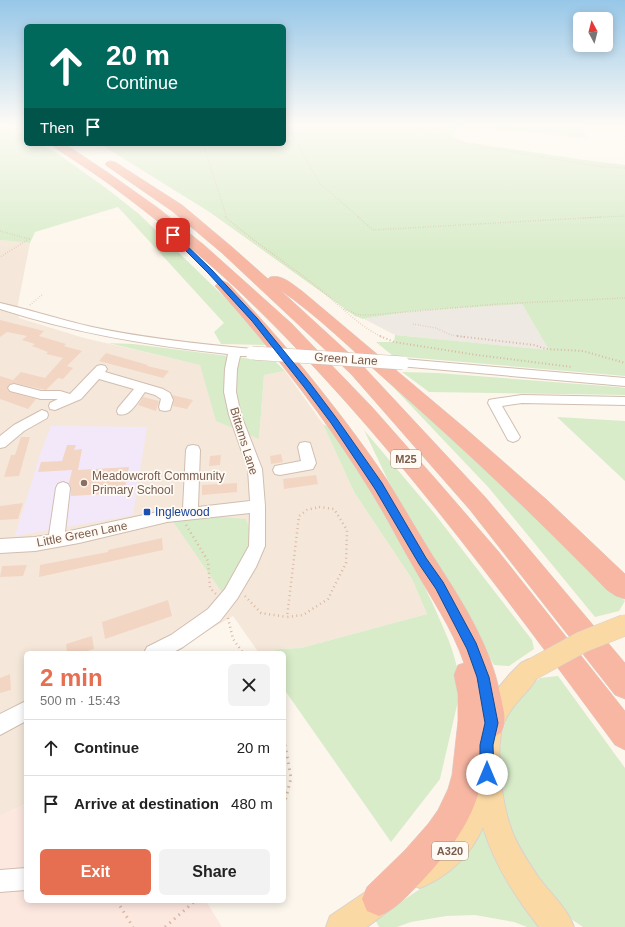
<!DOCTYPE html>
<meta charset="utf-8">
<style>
body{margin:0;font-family:Arial,sans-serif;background:#f2f2f2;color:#222;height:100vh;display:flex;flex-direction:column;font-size:15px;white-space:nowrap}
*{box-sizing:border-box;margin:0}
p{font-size:13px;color:#767676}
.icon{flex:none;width:22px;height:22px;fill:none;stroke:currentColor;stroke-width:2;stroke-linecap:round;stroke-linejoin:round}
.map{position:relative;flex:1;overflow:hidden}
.sheet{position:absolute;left:24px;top:651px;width:262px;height:252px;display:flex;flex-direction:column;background:#fff;border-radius:6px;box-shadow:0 2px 10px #0003}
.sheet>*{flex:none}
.hud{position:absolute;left:24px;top:24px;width:262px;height:122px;border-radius:6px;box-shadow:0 2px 10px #0003;background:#00695c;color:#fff;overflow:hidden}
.needle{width:26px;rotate:353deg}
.fabs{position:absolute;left:573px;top:12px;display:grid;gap:8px}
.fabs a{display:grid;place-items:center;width:40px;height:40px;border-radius:6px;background:#fff;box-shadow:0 2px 10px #0003;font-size:20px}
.pin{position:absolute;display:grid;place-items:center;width:34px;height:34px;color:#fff;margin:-17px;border-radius:8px;box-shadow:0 2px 6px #0006}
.me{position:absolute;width:44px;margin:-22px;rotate:0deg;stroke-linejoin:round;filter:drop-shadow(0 0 3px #0008)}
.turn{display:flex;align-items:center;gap:14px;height:84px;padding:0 16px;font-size:18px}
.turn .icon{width:52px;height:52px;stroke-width:2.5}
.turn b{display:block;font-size:28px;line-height:34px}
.then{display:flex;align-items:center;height:38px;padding:0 16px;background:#0003;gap:8px;font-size:15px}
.round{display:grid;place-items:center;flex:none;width:42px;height:42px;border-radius:6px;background:#f2f2f2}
.headline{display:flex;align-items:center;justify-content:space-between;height:68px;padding:0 16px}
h1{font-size:24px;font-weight:600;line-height:30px;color:#e76f51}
.primary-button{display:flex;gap:8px;margin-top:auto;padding:8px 16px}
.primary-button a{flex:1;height:46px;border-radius:6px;background:#e76f51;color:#fff;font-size:16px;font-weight:600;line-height:46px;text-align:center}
.primary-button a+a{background:#f2f2f2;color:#222}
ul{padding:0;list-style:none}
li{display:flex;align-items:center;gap:12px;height:56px;padding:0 16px;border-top:1px solid #e0e0e0}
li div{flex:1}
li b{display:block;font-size:15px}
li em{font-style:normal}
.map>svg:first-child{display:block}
.residential{fill:#f5e8da}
.commercial{fill:#fde8e0}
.industrial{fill:#efe9e4}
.education{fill:#f3e8fa}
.green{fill:#d8ecc9}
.building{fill:#f3d5c3}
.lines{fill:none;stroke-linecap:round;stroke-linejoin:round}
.minor-casing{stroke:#d1beb0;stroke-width:2}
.major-casing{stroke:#dad1cd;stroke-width:2}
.highway-casing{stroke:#dad1cd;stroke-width:1}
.path-far4{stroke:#d9b8a5;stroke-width:1;stroke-dasharray:0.5 1.5;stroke-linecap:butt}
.path-far3{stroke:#d9b8a5;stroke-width:1.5;stroke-dasharray:0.5 2;stroke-linecap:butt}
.path-far2{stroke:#d9b8a5;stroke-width:2;stroke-dasharray:1 2.5;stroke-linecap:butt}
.path-far1{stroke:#d9b8a5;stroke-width:2.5;stroke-dasharray:1 3.5;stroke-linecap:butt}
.path{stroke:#d9b8a5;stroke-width:3;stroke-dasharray:1.5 4.5;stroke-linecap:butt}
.minor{fill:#fff;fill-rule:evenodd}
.major{fill:#fbd9a5;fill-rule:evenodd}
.highway{fill:#f7b7a3;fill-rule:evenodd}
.minor-bridge-casing{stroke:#d1beb0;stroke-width:14;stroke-linecap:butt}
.major-bridge-casing{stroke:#dad1cd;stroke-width:22;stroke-linecap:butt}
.minor-bridge{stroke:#fff;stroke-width:13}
.major-bridge{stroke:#fbd9a5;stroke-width:21}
.route{fill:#1a73e8;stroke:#114b97}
.education-dot{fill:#8d6e63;stroke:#fffaf3;stroke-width:1.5}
.transit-dot{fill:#1a4fb4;stroke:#fffaf3;stroke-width:1.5}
.labels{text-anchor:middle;stroke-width:3.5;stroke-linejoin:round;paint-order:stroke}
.shield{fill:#fffaf3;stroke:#a28b7f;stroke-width:1}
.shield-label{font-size:11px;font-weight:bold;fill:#7a5c4d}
.street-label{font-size:12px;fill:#7a5c4d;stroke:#fffaf3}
.education-label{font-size:12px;fill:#785e54;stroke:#fffaf3;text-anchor:start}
.transit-label{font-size:12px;fill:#164399;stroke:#fffaf3;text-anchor:start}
</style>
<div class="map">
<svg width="625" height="927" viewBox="0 0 625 927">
<rect width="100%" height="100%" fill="#fdf6ec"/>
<polygon class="residential" points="0,240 30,243 18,304 19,318 84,338 201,365 259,439 264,375 285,371 323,424 354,492 412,579 427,614 301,648 279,649 266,653 259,653 233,616 169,653 26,653 26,804 0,816"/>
<polygon class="commercial" points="26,804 26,901 206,901 222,927 0,927 0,816"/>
<polygon class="industrial" points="514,304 522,304 549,350 395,335 364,319 414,311"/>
<polygon class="education" points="51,426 147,427 133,515 15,536 41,452"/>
<g class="green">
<polygon points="0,125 8,125 26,136 26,144 41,144 58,154 106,188 139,214 249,321 267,345 221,344 214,332 224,323 118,207 35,232 30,243 0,240"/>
<polygon points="286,125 583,125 586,138 458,126 453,137 465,142 577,159 625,165 625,376 393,356 376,342 394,342 395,335 549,350 522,304 414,311 363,319 355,316 208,211 100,144 284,144 284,140 293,140"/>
<polygon points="108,343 133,344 276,362 285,371 264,375 259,439 216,421 200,365"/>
<polygon points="377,370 614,589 625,601 619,611 595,617 489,488"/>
<polygon points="402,372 438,373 618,387 625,388 625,395 429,392"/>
<polygon points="557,417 625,421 625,481"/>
<path d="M323 424 330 428C373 494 416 561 446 634 455 654 459 676 464 698L458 701 440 779 391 842 284 689V653H266L279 649 301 648 427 614 412 579 354 492Z"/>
<polygon points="364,430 434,513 532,640 534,649 509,666 494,665 405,516"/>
<polygon points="209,516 246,519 251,535 245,571 221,591 172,520"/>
<polygon points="558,676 625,768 625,927 583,927 571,919 531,868 509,829 498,790 498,746 508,714 522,694 540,678"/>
<polygon points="480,814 548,927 527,927 514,922 475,915 446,916 411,922 397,927 379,927 375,919 441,875"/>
</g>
<g class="building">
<polygon points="0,320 44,331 39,336 66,344 64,346 82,351 67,366 73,368 63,379 58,378 46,390 14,383 9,384 7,389 10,392 36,399 28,409 0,399 0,376 13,380 21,372 45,378 63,358 46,354 48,352 32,346 35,344 22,340 27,336 7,332 0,337"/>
<polygon points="106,353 148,365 147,366 169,371 163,378 99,361"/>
<polygon points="172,395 193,400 187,409 173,406 174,400"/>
<polygon points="143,397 159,401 156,411 138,405"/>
<polygon points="21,437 30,437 19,476 4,477 11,455 15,455"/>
<polygon points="67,445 76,445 74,450 82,449 78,470 129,467 124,493 71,496 71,488 69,483 72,470 38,472 41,462 62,461"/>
<polygon points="281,454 283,462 271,464 270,456"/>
<polygon points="221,455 220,465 209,466 210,456"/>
<polygon points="316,475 318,484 284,489 283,479"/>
<polygon points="237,483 237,492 202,495 202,485"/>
<polygon points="23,503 18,519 0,520 0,506"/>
<polygon points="162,538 163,550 39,577 40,565 108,552 108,550"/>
<polygon points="27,565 23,576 0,577 2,566"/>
<polygon points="168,600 172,616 105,639 102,622"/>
<polygon points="92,636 94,649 81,653 67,653 66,644"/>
<polygon points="10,674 11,690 0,693 0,678"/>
</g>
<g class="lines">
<defs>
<g id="minor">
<path d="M0 303C31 310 61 320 92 327 144 338 198 344 252 349L256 350 258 353 256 356H240L237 369 236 392 241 415 262 469 265 506V546L256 567 237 599 220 621 183 647 172 653H144L147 647 171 635 208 609 225 589 249 546 250 513 167 522 79 543 35 551 0 553V539L35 537 49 535 56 488 58 484 63 482 68 484 70 488 65 532 167 510 183 508 186 450 188 446 193 445 198 446 200 450 198 507 250 501 248 469 229 415 224 392 225 369 228 354C151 346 74 333 0 309Z"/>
<polygon points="403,359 625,378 625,386 399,366 397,363 399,360"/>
<path d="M101 365 105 366 107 369 105 372 163 389 170 393 173 400 170 410 165 411 160 410 159 407 161 399 155 395 145 392C138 401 130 418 118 414L117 411 118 408 134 389 99 379 81 399 55 410 50 409 49 406 50 403 58 399H41L10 391 8 388 10 385 14 384 41 391H60L70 394 97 366Z"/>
<polygon points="522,395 625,397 625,405 522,403 502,406 520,437 518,440 513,442 508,440 488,403 489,400 494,399"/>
<polygon points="42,410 47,412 48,415 47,418 24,431 5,447 0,448 0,436 14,425"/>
<polygon points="305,442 310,443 316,463 313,469 280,475 275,474 273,470 275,466 301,461 298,447 300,443"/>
<polygon points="26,701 26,721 0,735 0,714"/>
<polygon points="26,868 26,890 0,892 0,870"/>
</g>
<g id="major">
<path d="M529 659 537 663 541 671C533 690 512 702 504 723 494 749 502 805 512 831 518 847 529 863 539 878 551 894 567 908 574 927H539C515 897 494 864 483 827 471 855 448 877 420 888L410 884 406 874 410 864 442 840 457 821 462 810 474 774 475 737 487 706 495 692 510 674 521 663Z"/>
<polygon points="386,880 396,885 401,895 396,905 367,927 326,927 330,916 376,885"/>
</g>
<g id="highway">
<polygon points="17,125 26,125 26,130"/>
<path d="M51 144H65L110 174 158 208 204 245 291 323 372 407 440 484 498 551 625 711V750L615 745C498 587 381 426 238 290 197 252 154 217 109 184 97 175 84 167 72 159 65 154 57 150 51 144Z"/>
<path d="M111 161 115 162 182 205 232 247 268 279 270 277C282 274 292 284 302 291L466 429 547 500 625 574V599L616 596 607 590C536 517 462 447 386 380 352 350 317 315 280 290L363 366 486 498 625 663V699L615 695 470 510 351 374 222 253 172 211 107 166 105 164 107 162Z"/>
<path d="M223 281 228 283C254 311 280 339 304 369 333 405 362 442 387 480 402 504 416 529 431 553 460 598 491 644 501 698 504 713 507 719 501 733L491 738 487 736C485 752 485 769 481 784 472 823 446 856 419 884 406 897 395 910 379 916L367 911 362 899 367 887 405 850 428 824 438 810 448 789 452 775 458 721V694L454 675 458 665 464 663C452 628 431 598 413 566 399 542 386 516 371 492 327 420 274 352 218 289L215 286 218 283Z"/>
</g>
</defs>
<use href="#minor" class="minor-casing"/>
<use href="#major" class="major-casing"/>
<use href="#highway" class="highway-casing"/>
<g class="path-far4">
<polyline points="287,125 320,184 360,218"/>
<polyline points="403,125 448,140 476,146 602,167 625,168"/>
<polyline points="203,144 227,218"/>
<polyline points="583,218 625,216"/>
</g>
<g class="path-far3">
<path d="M225 217C255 242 286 263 316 286 338 303 357 325 382 337"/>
<polyline points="358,217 373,230 601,217"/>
<polyline points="0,231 29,239 0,257"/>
<polyline points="30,305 43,294"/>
<polyline points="344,309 359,315 371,315 498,304 625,298"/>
<polyline points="413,324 436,328 451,335 465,337"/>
</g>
<g class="path-far2">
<polyline points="380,336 394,342 477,355 572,367"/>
<polyline points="457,336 534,345 546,349 583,351 625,363"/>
</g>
<g class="path-far1">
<polygon points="319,507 334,509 347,530 346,563 328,599 303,615 287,617 299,516 307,510"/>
<polyline points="186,525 208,561 210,588 216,594"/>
<polyline points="245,596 261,613 287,617"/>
<polyline points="228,618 233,639 243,653"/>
</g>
<g class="path">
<polyline points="284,739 291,778 284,805"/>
<polyline points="117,901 133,927"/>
<polyline points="165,927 195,901"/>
</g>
<use href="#minor" class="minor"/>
<use href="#major" class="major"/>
<use href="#highway" class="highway"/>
<defs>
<polyline id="minor-bridge" points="252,353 403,363"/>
<polyline id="major-bridge" points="529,671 582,642 625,625"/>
</defs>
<use href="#minor-bridge" class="minor-bridge-casing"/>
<use href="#major-bridge" class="major-bridge-casing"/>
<use href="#minor-bridge" class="minor-bridge"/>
<use href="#major-bridge" class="major-bridge"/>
</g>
<linearGradient id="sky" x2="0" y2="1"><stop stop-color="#97c7e8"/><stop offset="0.49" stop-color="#fefbf6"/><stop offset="1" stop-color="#fefbf6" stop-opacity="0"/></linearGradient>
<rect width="625" height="255" fill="url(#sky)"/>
<polygon class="route" points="171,234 175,234 212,270 257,318 310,383 337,419 382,483 426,558 443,582 476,643 489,677 498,723 493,745 494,774 492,778 487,780 482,778 480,774 480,745 485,723 477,677 467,649 436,589 419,564 375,489 331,423 304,387 252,321 208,273 171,236"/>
<circle class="education-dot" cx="84" cy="483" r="4"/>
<rect class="transit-dot" x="143" y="508" width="8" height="8" rx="2"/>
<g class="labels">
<g class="shield">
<rect x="391" y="450" width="30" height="18" rx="3"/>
<rect x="432" y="842" width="36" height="18" rx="3"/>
</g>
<g class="shield-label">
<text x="406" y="463">M25</text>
<text x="450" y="855">A320</text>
</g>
<g class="street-label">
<text transform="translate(346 359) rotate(4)" y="4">Green Lane</text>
<text transform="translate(244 441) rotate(73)" y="4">Bittams Lane</text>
<text transform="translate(82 534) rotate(-11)" y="4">Little Green Lane</text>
</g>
<g class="education-label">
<text x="92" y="480">Meadowcroft Community<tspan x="92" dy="14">Primary School</tspan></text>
</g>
<g class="transit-label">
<text x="155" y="516">Inglewood</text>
</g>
</g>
</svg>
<div class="fabs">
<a><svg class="needle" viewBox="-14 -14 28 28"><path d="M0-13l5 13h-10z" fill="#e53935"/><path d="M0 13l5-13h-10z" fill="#767676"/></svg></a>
</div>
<div class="pin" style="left:173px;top:235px;background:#d93025"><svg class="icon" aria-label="arrive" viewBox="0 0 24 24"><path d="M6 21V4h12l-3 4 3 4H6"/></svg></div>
<svg class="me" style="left:487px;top:774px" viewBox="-20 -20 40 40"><circle r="19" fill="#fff"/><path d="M0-13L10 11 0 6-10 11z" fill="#1a73e8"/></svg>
<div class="hud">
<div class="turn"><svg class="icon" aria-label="ahead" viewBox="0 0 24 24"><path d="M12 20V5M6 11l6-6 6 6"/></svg><div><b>20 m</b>Continue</div></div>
<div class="then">Then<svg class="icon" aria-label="arrive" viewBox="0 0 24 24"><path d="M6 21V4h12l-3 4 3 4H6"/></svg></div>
</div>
<section class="sheet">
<div class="headline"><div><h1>2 min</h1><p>500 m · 15:43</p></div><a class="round"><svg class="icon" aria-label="close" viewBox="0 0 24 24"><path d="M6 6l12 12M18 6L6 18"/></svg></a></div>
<ul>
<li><svg class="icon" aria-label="ahead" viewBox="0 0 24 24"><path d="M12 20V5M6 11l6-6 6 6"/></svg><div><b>Continue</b></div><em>20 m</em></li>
<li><svg class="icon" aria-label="arrive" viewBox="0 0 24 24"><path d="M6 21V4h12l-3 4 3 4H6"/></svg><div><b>Arrive at destination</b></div><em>480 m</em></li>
</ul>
<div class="primary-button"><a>Exit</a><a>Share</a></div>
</section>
</div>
